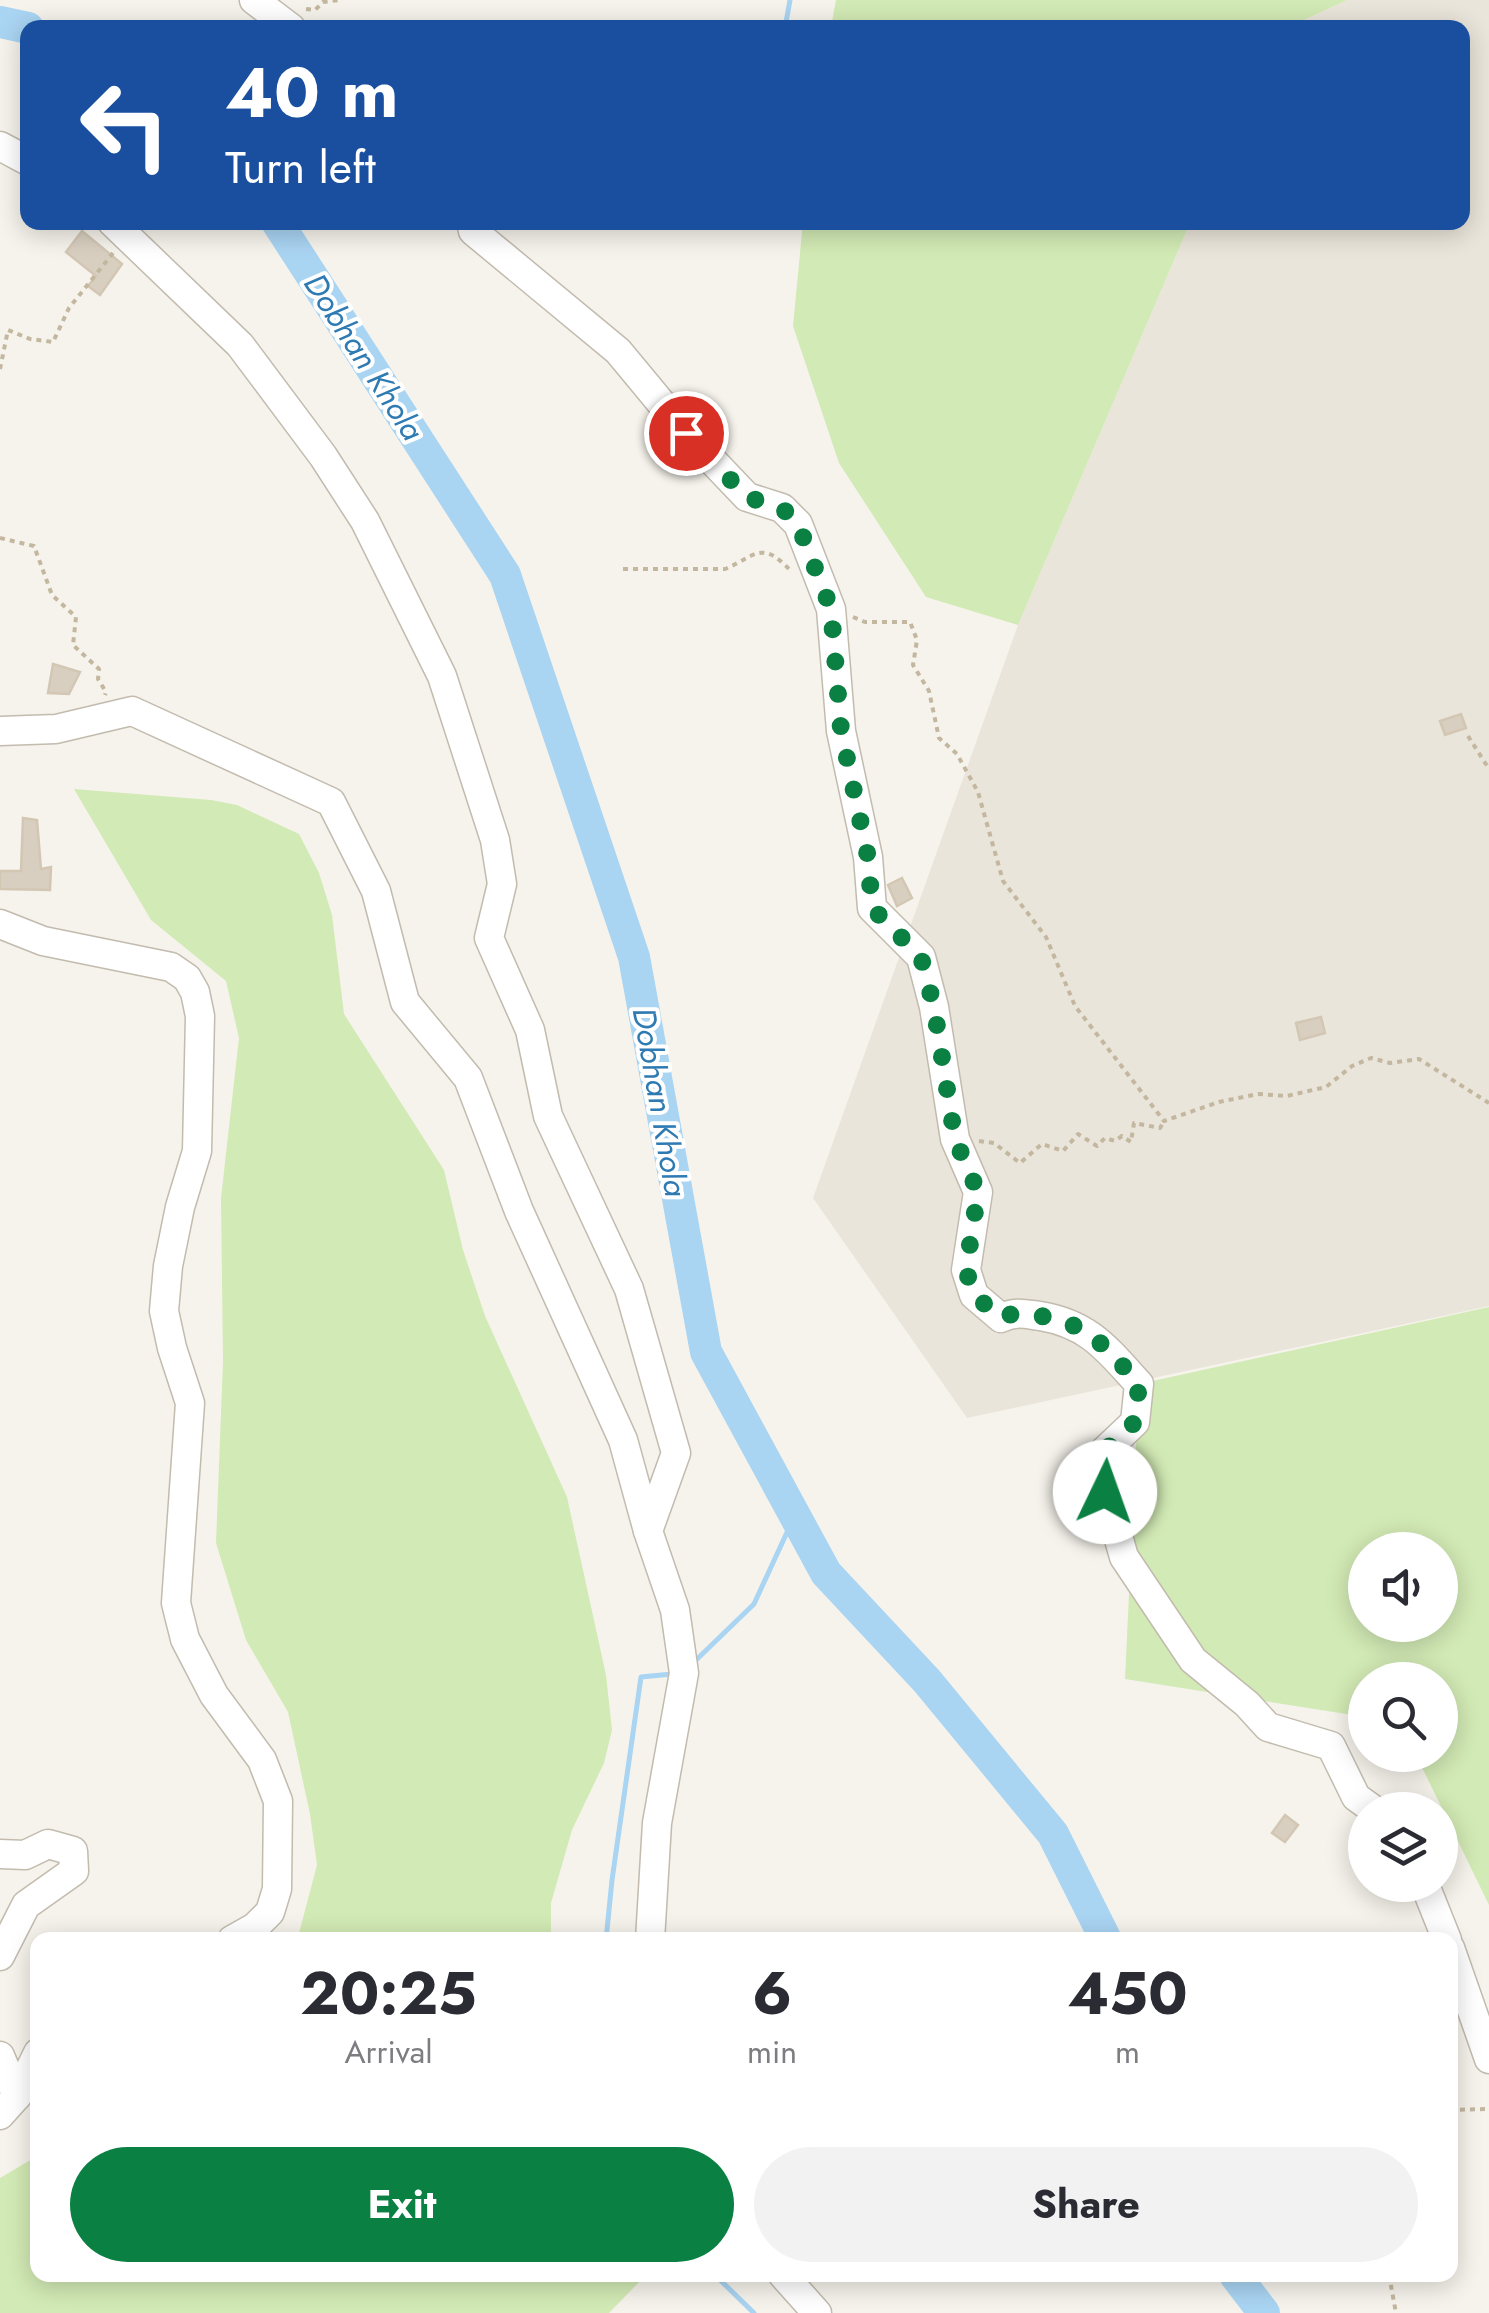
<!DOCTYPE html>
<style>
body{margin:0;font-family:Jost,sans-serif;background:#f2f2f3;color:#2b2b33;height:100vh;display:flex;flex-direction:column;font-size:38px;white-space:nowrap}
*{box-sizing:border-box;margin:0}
p{font-size:32px;color:#7c7c81}
.icon{flex:none;width:55px;height:55px;fill:none;stroke:currentColor;stroke-width:2;stroke-linecap:round;stroke-linejoin:round}
.map{position:relative;flex:1;overflow:hidden}
.side{position:absolute;left:30px;top:1932px;width:1428px;height:350px;display:flex;flex-direction:column;background:#fff;border-radius:20px;box-shadow:0 5px 25px #0003}
.side>*{flex:none}
.guide{position:absolute;left:20px;top:20px;width:1450px;height:210px;border-radius:20px;box-shadow:0 5px 25px #0003;background:#1a4fa0;color:#fff;overflow:hidden}
.controls{position:absolute;left:1348px;top:1532px;display:grid;gap:20px}
.controls a{display:grid;place-items:center;width:110px;height:110px;border-radius:50%;background:#fff;box-shadow:0 5px 25px #0003;font-size:50px}
.pin{position:absolute;display:grid;place-items:center;width:85px;height:85px;color:#fff;margin:-42px;border:5px solid #fff;border-radius:50%;box-shadow:0 2px 10px #0007}
.me{position:absolute;width:110px;margin:-55px;rotate:3deg;stroke-linejoin:round;filter:drop-shadow(0 0 8px #0008)}
.turn{display:flex;align-items:center;gap:35px;height:210px;padding:0 40px;font-size:45px}
.turn .icon{width:130px;height:130px;stroke-width:2.5}
.turn b{display:block;font-size:70px;line-height:85px}
.eta{display:flex;justify-content:space-evenly;align-items:center;height:170px;text-align:center}
.eta b{font-size:60px;font-weight:700;line-height:70px}
.primary-button{display:flex;gap:20px;margin-top:auto;padding:20px 40px}
.primary-button a{flex:1;height:115px;border-radius:60px;background:#0b8043;color:#fff;font-size:40px;font-weight:700;line-height:115px;text-align:center}
.primary-button a+a{background:#f2f2f3;color:#2b2b33}
.map>svg:first-child{display:block}
.residential{fill:#eae5da}
.green{fill:#d2eab5;fill-rule:evenodd}
.lines{fill:none;stroke-linecap:round;stroke-linejoin:round}
.stream{stroke:#a9d4f2;stroke-width:5}
.river{stroke:#a9d4f2;stroke-width:32}
.building{fill:#d8cfc1;stroke:#d3c7b4;stroke-width:2.5}
.minor-casing{stroke:#c2bbae;stroke-width:31}
.path{stroke:#c4b79f;stroke-width:4;stroke-dasharray:5 5;stroke-linecap:butt}
.minor{stroke:#fff;stroke-width:28}
.route{stroke:#0b8043;stroke-width:18;stroke-dasharray:0 32.4}
.labels{text-anchor:middle;stroke-width:8;stroke-linejoin:round;paint-order:stroke}
.water-label{font-size:32px;font-style:italic;fill:#2e7ab2;stroke:#fff}
</style>
<div class="map">
<svg width="1489" height="2313" viewBox="0 0 1489 2313">
<rect width="100%" height="100%" fill="#f6f3ec"/>
<polygon class="residential" points="1347,0 1489,0 1489,1306 967,1418 813,1198 1018,625 1190,223 1462,222 1462,28 1289,27"/>
<g class="green">
<polygon points="836,0 1347,0 1289,27 831,27"/>
<polygon points="803,222 1190,223 1018,625 926,597 839,463 793,326"/>
<polygon points="74,789 211,800 237,805 299,834 319,873 332,915 344,1014 444,1170 463,1250 485,1316 567,1497 606,1675 612,1730 604,1763 572,1830 551,1903 551,1940 294,1940 298,1937 317,1865 310,1814 288,1712 246,1640 216,1543 223,1361 221,1198 239,1038 226,981 151,920"/>
<path d="M1489 1307V1905L1416 1755H1440V1680H1365V1717L1125 1679 1139 1384ZM1365 1550H1440V1625H1365Z"/>
<polygon points="37,2156 38,2275 646,2275 609,2313 0,2313 0,2178"/>
</g>
<g class="lines">
<g class="stream">
<polyline points="514,28 523,28"/>
<polyline points="785,28 790,0"/>
<polyline points="285,232 294,222"/>
<polyline points="694,1662 754,1604 795,1515"/>
<polyline points="606,1940 612,1880 641,1677 672,1674"/>
<polyline points="715,2275 754,2313"/>
</g>
<g class="river">
<polyline points="0,22 28,28"/>
<polyline points="277,222 505,575 634,957 706,1352 826,1573 927,1681 1053,1834 1106,1940"/>
<polyline points="1235,2275 1264,2313"/>
</g>
</g>
<g class="building">
<polygon points="82,231 122,264 100,295 88,286 96,276 66,252"/>
<polygon points="53,664 80,672 69,694 48,693"/>
<polygon points="1461,714 1466,728 1445,735 1440,721"/>
<polygon points="23,818 37,820 41,869 51,867 50,890 0,889 0,871 21,871"/>
<polygon points="902,878 912,898 897,906 888,885"/>
<polygon points="1321,1017 1325,1033 1300,1040 1296,1023"/>
<polygon points="1285,1815 1298,1825 1285,1842 1272,1833"/>
</g>
<g class="lines">
<defs>
<g id="minor">
<polyline points="254,0 291,28"/>
<polyline points="0,146 28,161"/>
<polyline points="112,222 240,345 323,456 365,521 442,676 495,840 502,884 489,938 530,1030 548,1116 629,1289 676,1453 648,1531"/>
<path d="M471 222 473 231 618 351 686 433 747 497 782 508 798 524 831 609 841 731 868 857 872 908 921 957 934 1007 955 1139 978 1192 966 1270 974 1295 1001 1318C1015 1311 1025 1314 1040 1316 1089 1324 1107 1349 1139 1384L1135 1422 1096 1459 1124 1557 1193 1660 1247 1704 1268 1727 1331 1746 1356 1797 1374 1810"/>
<polyline points="0,731 56,729 132,711 331,802 376,891 405,1002 468,1078 519,1211 623,1440 648,1531 675,1610 684,1673 657,1823 650,1940"/>
<polyline points="0,924 43,941 171,967 187,978 195,992 200,1016 197,1151 180,1207 168,1266 164,1311 172,1348 190,1403 176,1603 185,1639 214,1695 262,1760 278,1801 277,1889 270,1912 255,1927 232,1940"/>
<polyline points="0,1854 25,1855 48,1844 73,1851 74,1871 26,1905 0,1956"/>
<polyline points="1425,1885 1447,1940"/>
<polyline points="1450,1948 1489,2059"/>
<polyline points="0,2056 17,2096"/>
<polyline points="0,2115 17,2096 38,2053"/>
<polyline points="783,2275 817,2313"/>
</g>
</defs>
<use href="#minor" class="minor-casing"/>
<g class="path">
<polyline points="306,9 315,10 323,2 340,0"/>
<polyline points="0,369 8,330 30,339 53,342 69,308 113,253"/>
<polyline points="0,538 34,546 52,595 76,617 73,645 99,669 98,679 106,692 105,695"/>
<path d="M623 569H725C756 556 761 539 791 571"/>
<polyline points="853,617 865,622 910,622 917,640 913,665 929,691 939,738 957,754 978,792 1003,881 1046,937 1075,1006 1164,1121 1219,1102 1258,1094 1287,1096 1326,1087 1352,1066 1371,1058 1390,1063 1419,1059 1489,1103"/>
<polyline points="1468,736 1489,769"/>
<polyline points="979,1141 994,1143 1020,1163 1042,1144 1063,1151 1078,1134 1097,1146 1105,1138 1115,1141 1122,1136 1131,1142 1134,1123 1160,1128 1163,1123"/>
<polyline points="1450,2110 1489,2109"/>
<polyline points="1389,2275 1396,2313"/>
</g>
<use href="#minor" class="minor"/>
</g>
<g class="lines">
<path class="route" d="M686 433 747 497 782 508 798 524 831 609 841 730 868 857 872 908 921 957 934 1007 955 1139 978 1192 966 1270 974 1295 1001 1318C1015 1311 1025 1314 1041 1316 1090 1324 1107 1349 1139 1384L1135 1422 1096 1459 1105 1492"/>
</g>
<g class="labels">
<g class="water-label">
<text transform="translate(364 357) rotate(57)" y="11">Dobhan Khola</text>
<text transform="translate(660 1102) rotate(80)" y="11">Dobhan Khola</text>
</g>
</g>
</svg>
<div class="controls">
<a><svg class="icon" aria-label="sound" viewBox="0 0 24 24"><path d="M4 9h4l5-4v14l-5-4H4zM17 9q2 3 0 6"/></svg></a>
<a><svg class="icon" aria-label="search" viewBox="0 0 24 24"><circle cx="10" cy="10" r="6"/><path d="M15 15l6 6"/></svg></a>
<a><svg class="icon" aria-label="layers" viewBox="0 0 24 24"><path d="M12 4l9 5-9 5-9-5zM3 14l9 5 9-5"/></svg></a>
</div>
<div class="pin" style="left:686px;top:433px;background:#d93025"><svg class="icon" aria-label="arrive" viewBox="0 0 24 24"><path d="M6 21V4h12l-3 4 3 4H6"/></svg></div>
<svg class="me" style="left:1105px;top:1492px" viewBox="-20 -20 40 40"><circle r="19" fill="#fff"/><path d="M0-13L10 11 0 6-10 11z" fill="#0b8043"/></svg>
<div class="guide">
<div class="turn"><svg class="icon" aria-label="left" viewBox="0 0 24 24"><path d="M17 20v-9H6M10 6l-5 5 5 5"/></svg><div><b>40 m</b>Turn left</div></div>
</div>
<section class="side">
<div class="eta">
<div><b>20:25</b><p>Arrival</p></div>
<div><b>6</b><p>min</p></div>
<div><b>450</b><p>m</p></div>
</div>
<div class="primary-button"><a>Exit</a><a>Share</a></div>
</section>
</div>
